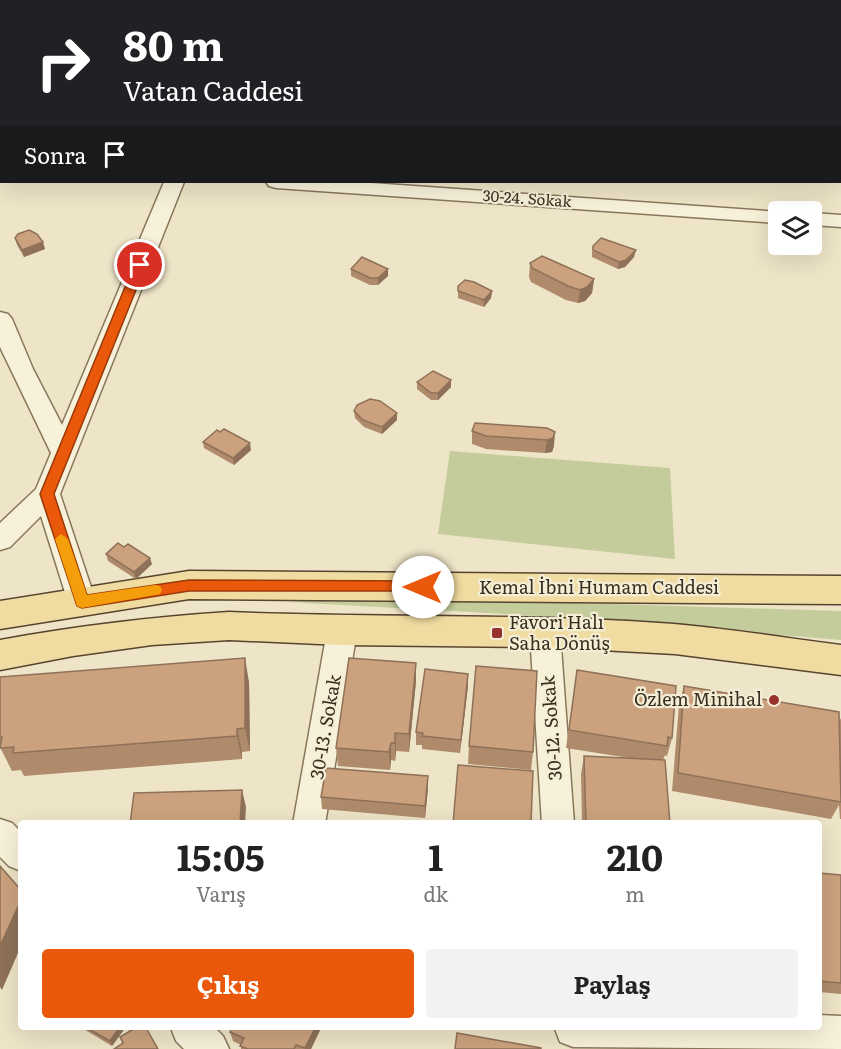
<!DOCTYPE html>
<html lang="tr">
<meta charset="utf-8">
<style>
body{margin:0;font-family:Literata,serif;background:#f2f2f2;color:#222;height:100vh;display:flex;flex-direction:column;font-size:22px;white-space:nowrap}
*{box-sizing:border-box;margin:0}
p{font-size:20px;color:#767676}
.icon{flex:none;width:33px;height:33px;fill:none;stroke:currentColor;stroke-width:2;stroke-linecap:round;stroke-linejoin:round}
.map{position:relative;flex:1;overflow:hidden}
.sheet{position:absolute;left:18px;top:820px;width:804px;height:210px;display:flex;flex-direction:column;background:#fff;border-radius:6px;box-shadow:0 6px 24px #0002}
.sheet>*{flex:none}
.hud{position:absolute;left:0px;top:0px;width:842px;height:183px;box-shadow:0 6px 24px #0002;background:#202124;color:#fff;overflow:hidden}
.buttons{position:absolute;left:768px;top:201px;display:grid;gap:12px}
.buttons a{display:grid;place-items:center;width:54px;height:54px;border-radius:6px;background:#fff;box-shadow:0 6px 24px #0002;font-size:30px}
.pin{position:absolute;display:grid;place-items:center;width:51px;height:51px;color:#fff;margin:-26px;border:3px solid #fff;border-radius:50%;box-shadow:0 2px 6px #0007}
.me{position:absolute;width:66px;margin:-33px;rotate:270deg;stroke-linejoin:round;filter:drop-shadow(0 0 4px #0008)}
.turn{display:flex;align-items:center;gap:21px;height:126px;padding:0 24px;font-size:27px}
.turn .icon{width:78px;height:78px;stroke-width:2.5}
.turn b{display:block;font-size:42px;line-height:51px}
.then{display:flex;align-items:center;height:57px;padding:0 24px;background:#0003;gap:12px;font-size:22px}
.eta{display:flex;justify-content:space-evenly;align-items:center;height:102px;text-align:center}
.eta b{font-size:36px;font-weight:700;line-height:42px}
.cta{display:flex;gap:12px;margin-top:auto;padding:12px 24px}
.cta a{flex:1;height:69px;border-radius:6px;background:#ea580c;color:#fff;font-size:24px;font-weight:700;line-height:69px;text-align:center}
.cta a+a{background:#f2f2f2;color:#222}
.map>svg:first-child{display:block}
.green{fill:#c4cc9b}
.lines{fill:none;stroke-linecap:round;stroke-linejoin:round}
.minor-casing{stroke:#89775c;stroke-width:3}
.primary-casing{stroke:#574430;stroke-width:3}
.minor{fill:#f8f1da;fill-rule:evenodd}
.primary{fill:#f0dba0;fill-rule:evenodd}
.wall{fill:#af8b6c}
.shaded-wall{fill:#8e7158}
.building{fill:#cba27d;stroke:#8e7158;stroke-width:1.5}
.route{fill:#ea580c;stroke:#983908;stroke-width:1.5}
.slow{fill:#f59e0b}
.poi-dot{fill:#97322d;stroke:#f5eed6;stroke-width:2}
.labels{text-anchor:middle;stroke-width:4.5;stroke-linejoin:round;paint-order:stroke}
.far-street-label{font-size:15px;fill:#3a2e20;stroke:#f5eed6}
.street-label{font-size:18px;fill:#3a2e20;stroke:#f5eed6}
.poi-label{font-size:18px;fill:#3a2e20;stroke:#f5eed6;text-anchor:start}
</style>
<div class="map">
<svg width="841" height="1049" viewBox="0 0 841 1049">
<rect width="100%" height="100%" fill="#eee4c7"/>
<g class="green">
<polygon points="450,451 670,468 675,559 438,534"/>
<polygon points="387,597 841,611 841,640 576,618 288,602"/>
</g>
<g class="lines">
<defs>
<g id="minor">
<polygon points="248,0 264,0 247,2"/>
<rect x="840" y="44" width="1" height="10"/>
<polygon points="164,182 184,182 60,494 96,602 92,610 82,613 72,610 68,602 41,516 10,547 0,550 0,523 36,489 51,453 0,347 0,312 8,314 12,319 33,369 62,425"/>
<polygon points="266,182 357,182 781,212 778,212 778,223 276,188 269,186"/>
<polygon points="812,213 841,215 841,227 812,225"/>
<polygon points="342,619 352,623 357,631 325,824 293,824 327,631 332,623"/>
<polygon points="545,621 555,625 560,633 574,824 542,824 530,633 535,625"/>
<polygon points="0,819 12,823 21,832 21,871 9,866 0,857"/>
<polygon points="819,1015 841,1016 841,1049 573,1047 560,1042 555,1029 819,1028"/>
<polygon points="171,1028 215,1028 223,1036 229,1049 184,1049 176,1041"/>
</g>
<g id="primary">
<polygon points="189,571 841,576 841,604 189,599 0,629 0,601"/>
<path d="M229 612C377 618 526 613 674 624 730 629 786 638 841 645V675L675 654 545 647 342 645 229 640 152 645 73 656 0 670V640C76 626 152 617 229 612Z"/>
</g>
</defs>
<use href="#minor" class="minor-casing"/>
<use href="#primary" class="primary-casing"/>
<use href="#minor" class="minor"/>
<use href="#primary" class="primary"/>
</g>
<g class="wall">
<polygon points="15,238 45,249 24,257 17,245"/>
<polygon points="593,246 634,257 625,267 618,269 592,257 592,253"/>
<polygon points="530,263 594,279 592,293 585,301 578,303 566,300 531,282 529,277"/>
<polygon points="351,269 388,269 388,276 378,285 370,285 351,276"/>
<polygon points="458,286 492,291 491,298 484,307 458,298"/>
<polygon points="451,380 451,387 438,400 431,400 417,389 417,382"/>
<polygon points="354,411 397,413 397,420 382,434 364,427 355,418"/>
<polygon points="547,428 554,446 552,452 545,453 486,449 472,444 472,431"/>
<polygon points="220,432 251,450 234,465 204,448 203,442"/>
<polygon points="106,554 152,564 136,579 108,561"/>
<polygon points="577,670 672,738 667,756 665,755 663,760 670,824 582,824 581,774 584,756 629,758 566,748"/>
<polygon points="0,677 249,682 250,751 242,752 242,759 24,776 21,770 12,771 0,747"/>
<polygon points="416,681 409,752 396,751 395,761 391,760 390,770 338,766 336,748"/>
<polygon points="468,686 460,753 422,749 422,745 416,745 416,732"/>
<polygon points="684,686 839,722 841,718 841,819 840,819 839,805 831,819 672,791 679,705"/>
<polygon points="469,746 533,752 531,770 468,764"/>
<polygon points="428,788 425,818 322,809 321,797"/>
<polygon points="819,873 841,875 841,994 819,992"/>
<polygon points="82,1028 125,1028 112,1046"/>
<polygon points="321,1028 311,1049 241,1049 241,1045 233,1041 230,1032"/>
</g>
<g class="shaded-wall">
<polygon points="43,242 45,249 24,257 22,250"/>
<polygon points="636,250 634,257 625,267 618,269 619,262"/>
<polygon points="388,269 388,276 378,285 378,278"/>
<polygon points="594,279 592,293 585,301 578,303 580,290"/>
<polygon points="492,291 491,298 484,307 484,300"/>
<polygon points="451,380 451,387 438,400 438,393"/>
<polygon points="397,413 397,420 382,434 382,427"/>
<polygon points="555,432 554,446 552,452 545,453 547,440"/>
<polygon points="250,443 251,450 234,465 233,458"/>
<polygon points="150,558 152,564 136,579 134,572"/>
<polygon points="245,658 249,682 250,751 245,728"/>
<polygon points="416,663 416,681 409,752 409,734"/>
<polygon points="468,674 468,686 460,753 461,740"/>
<polygon points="237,729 242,752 242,759 237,736"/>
<polygon points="395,733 396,751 395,761"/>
<polygon points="391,743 391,760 390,770 389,752"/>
<polygon points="428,776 428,788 425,818 425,806"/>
<polygon points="242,790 246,807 245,824 240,824"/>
<polygon points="21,900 21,946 2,990 0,987 0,946"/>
<polygon points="119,1028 125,1028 112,1046 110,1041"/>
<polygon points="315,1028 321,1028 311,1049 305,1049"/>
</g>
<g class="building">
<polygon points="29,230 37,234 43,242 22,250 15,238 18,234"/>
<polygon points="601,238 636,250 626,260 619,262 593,250 593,246"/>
<polygon points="542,256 594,279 587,287 580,290 568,286 532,268 530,263"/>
<polygon points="362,257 388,269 378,278 370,278 351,269"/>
<polygon points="465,280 474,282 492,291 484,300 458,291 458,286"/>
<polygon points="433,371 451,380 438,393 431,393 417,382"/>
<polygon points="370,399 380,401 397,413 382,427 363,420 354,411 357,405"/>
<polygon points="475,423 547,428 555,432 553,438 547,440 486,436 472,431"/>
<polygon points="224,429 250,443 233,458 203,442 217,430 220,432"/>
<polygon points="118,543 124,547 128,544 150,558 134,572 106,554"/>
<polygon points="245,658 245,728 237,729 237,736 13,753 14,747 0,748 2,737 0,738 0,677"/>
<polygon points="349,658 416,663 409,734 395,733 395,743 391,743 389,752 336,748"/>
<polygon points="476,666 537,671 533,752 469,746"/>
<polygon points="425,669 468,674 461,740 422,736 423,733 416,732"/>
<polygon points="577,670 676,686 672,738 668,737 667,746 569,730"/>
<polygon points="684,686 839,712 841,802 678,773"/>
<polygon points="584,756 665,760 670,824 586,824"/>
<polygon points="458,765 533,771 531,824 453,824"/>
<polygon points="326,768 428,776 425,806 321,797"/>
<polygon points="242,790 240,824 130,824 134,793"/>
<polygon points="0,866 21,890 21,900 0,946"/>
<polygon points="819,873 841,875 841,983 819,981"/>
<polygon points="87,1028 119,1028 110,1041"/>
<polygon points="135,1028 146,1028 158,1049 114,1049 123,1043 120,1037"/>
<polygon points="232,1028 315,1028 305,1048 296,1045 294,1049 248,1049 240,1046 244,1038 230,1032"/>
<polygon points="457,1033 541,1048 541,1049 455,1049"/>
</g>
<polygon class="route" points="140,262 146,265 54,494 87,595 189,580 423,581 428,583 430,587 428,591 189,591 82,608 77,606 40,494 134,265"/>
<polygon class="slow" points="61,534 68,539 87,595 155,585 160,586 162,590 160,594 82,608 77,606 55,539"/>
<g class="poi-dot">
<rect x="491" y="627" width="12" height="12" rx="3"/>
<circle cx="774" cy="700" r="6"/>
</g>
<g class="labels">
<g class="far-street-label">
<text transform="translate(527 199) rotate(4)" y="5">30-24. Sokak</text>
</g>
<g class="street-label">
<text x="599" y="594">Kemal İbni Humam Caddesi</text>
<text transform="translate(326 727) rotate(-80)" y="6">30-13. Sokak</text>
<text transform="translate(552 728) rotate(-94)" y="6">30-12. Sokak</text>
</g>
<g class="poi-label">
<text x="509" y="629">Favori Halı<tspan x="509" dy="21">Saha Dönüş</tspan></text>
<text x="762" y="706" text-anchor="end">Özlem Minihal</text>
</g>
</g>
</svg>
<div class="buttons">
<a><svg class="icon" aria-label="layers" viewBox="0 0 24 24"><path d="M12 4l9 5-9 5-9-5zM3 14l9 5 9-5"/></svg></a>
</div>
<div class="pin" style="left:140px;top:265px;background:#d93025"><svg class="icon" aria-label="arrive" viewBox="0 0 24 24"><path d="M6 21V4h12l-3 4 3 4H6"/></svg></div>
<svg class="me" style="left:423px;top:587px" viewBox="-20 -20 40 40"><circle r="19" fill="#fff"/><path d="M0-13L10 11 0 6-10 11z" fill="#ea580c"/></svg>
<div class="hud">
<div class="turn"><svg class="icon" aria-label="right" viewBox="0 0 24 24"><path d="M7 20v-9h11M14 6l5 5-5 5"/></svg><div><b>80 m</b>Vatan Caddesi</div></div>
<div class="then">Sonra<svg class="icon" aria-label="arrive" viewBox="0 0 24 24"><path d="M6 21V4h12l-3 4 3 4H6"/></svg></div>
</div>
<section class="sheet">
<div class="eta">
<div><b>15:05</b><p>Varış</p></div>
<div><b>1</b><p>dk</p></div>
<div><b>210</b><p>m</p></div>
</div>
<div class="cta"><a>Çıkış</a><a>Paylaş</a></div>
</section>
</div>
